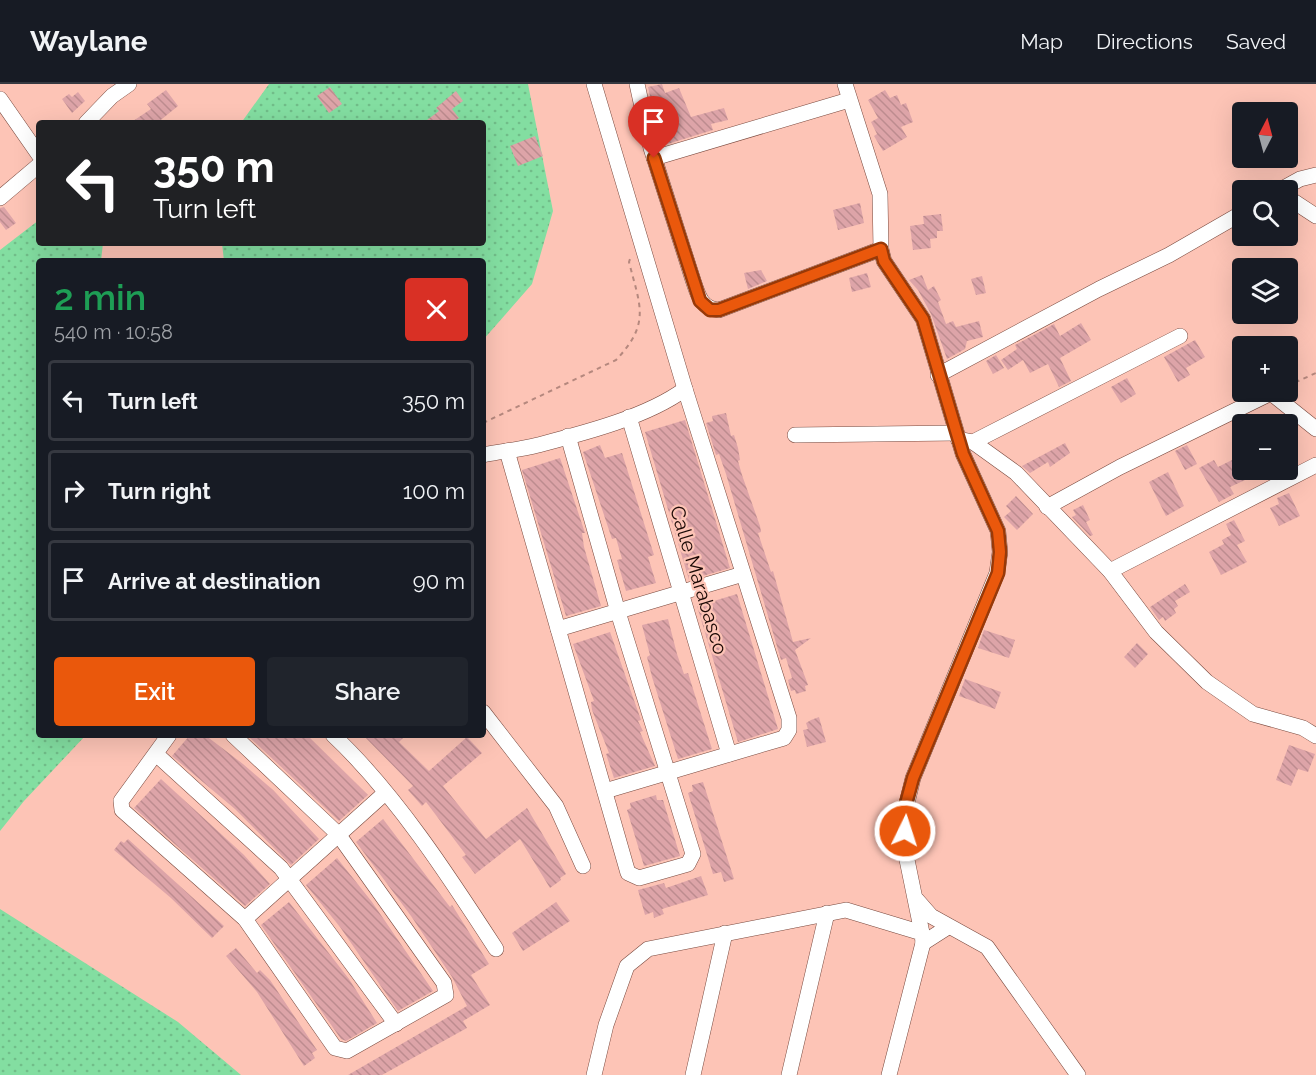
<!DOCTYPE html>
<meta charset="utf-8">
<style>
body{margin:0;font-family:Raleway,sans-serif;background:#20242c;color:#f1f3f6;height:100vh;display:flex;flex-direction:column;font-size:22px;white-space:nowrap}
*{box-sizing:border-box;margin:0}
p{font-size:20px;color:#9ea1a6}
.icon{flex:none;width:33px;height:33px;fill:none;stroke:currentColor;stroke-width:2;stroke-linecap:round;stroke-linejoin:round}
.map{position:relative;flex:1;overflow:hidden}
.details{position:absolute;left:36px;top:174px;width:450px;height:480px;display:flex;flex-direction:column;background:#171b24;border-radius:6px;box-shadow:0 6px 24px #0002}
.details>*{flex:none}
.hud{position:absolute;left:36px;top:36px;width:450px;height:126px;border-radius:6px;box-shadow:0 6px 24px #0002;background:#202124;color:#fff;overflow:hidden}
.needle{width:39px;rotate:6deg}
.fabs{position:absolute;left:1232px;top:18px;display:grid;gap:12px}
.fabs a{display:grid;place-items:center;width:66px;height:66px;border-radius:6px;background:#171b24;box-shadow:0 6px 24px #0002;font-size:30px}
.pin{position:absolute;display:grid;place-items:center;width:51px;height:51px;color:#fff;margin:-62px -26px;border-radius:50% 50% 50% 0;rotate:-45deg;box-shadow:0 0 6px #0007}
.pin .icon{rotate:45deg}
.me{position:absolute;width:66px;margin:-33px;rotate:4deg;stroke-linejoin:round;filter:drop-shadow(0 0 4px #0008)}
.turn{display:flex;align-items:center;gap:21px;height:126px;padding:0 18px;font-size:27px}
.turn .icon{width:78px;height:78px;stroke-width:2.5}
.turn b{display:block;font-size:42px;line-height:51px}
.round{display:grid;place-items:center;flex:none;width:63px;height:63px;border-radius:6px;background:#20242c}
.headline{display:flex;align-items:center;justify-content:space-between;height:102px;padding:0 18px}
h1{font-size:36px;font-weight:600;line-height:45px;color:#1e9e55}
.action{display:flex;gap:12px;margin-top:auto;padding:12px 18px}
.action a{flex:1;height:69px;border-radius:6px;background:#ea580c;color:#fff;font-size:24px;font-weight:600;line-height:69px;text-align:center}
.action a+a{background:#20242c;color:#f1f3f6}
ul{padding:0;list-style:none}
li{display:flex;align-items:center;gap:18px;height:81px;margin:0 12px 9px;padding:0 6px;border:3px solid #363941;border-radius:6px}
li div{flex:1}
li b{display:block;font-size:22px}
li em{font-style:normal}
header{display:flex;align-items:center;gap:36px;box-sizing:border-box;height:84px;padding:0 30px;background:#171b24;border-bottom:2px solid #363941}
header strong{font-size:28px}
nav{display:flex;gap:33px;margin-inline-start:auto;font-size:21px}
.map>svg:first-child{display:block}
.grass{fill:url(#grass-dots)}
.building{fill:url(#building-back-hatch)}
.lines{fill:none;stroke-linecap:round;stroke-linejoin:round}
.minor-casing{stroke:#79493e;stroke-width:16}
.path{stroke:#b5887e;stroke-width:2;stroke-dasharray:4.5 4.5;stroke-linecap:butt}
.minor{stroke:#fff;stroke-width:15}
.route-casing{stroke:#983908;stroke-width:15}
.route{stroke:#ea580c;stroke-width:10}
.labels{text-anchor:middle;stroke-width:4.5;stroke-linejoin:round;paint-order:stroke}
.street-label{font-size:20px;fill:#1b0905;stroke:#fdc4b6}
</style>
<header>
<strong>Waylane</strong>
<nav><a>Map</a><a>Directions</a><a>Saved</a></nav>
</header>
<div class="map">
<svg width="1316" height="991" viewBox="0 0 1316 991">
<defs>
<pattern id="grass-dots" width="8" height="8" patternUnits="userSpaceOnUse" patternTransform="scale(1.5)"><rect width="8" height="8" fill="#83dea1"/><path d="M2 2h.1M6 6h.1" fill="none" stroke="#71bd89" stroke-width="1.8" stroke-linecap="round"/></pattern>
<pattern id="building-back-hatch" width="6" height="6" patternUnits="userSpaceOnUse" patternTransform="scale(1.5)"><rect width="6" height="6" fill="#dda4a8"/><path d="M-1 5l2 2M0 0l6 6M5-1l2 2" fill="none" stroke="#bd8c8f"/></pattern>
</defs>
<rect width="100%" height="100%" fill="#fdc4b6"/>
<g class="grass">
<polygon points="269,0 528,0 553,127 532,200 483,256 483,177 224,177 222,159 483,159 483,39 241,39"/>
<polygon points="39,136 39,159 103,159 101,177 39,177 39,651 86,651 24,717 0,747 0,166"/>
<polygon points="0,825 178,938 241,991 0,991"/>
</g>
<g class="building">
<polygon points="662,0 665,9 679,4 691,33 724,24 728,36 711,40 713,46 661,62 648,3"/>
<polygon points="330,3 342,20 329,29 317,12"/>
<polygon points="166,6 178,22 157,39 130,39 151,25 147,20"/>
<polygon points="885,6 890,14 897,11 901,21 906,19 913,38 901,43 907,53 883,67 874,52 877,50 871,38 878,34 868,16"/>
<polygon points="456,7 463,17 452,25 459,34 452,39 423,39 439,27 436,24"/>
<polygon points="78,8 85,17 72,29 62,15 69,10 72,13"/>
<polygon points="535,52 543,72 518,82 510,62"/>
<polygon points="860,119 864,139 838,146 833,126"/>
<polygon points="4,123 16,139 6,146 0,138 0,124"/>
<polygon points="941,130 943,147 937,147 937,154 930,155 931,164 913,166 910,142 924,140 923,132"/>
<polygon points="761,186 767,197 748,205 744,189"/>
<polygon points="867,189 871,203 852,208 849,194"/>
<polygon points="922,191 928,206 934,202 941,216 938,218 946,240 953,237 956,243 979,237 983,253 967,257 965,265 947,275 931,230 918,206 909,196"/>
<polygon points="982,192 986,209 976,211 971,195"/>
<polygon points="1081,239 1091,256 1060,274 1071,297 1059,303 1048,280 1030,289 1023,276 1008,286 1001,276 1017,265 1015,261 1054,240 1060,252"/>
<polygon points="1195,256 1205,273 1186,284 1190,291 1178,298 1164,273"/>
<polygon points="996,271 1004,284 993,290 986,277"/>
<polygon points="1127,294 1136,310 1121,319 1111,303"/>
<polygon points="726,329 731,352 734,351 738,364 740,376 738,377 742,391 760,442 761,448 758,449 771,488 773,487 793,558 811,554 795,566 808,601 805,602 806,607 796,610 795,606 791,607 788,596 792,594 786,574 781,576 726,390 719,370 716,371 706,339 713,337 712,332"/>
<polygon points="685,336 730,484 689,496 645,348"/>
<polygon points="1065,359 1070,369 1050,383 1048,378 1030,389 1022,382"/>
<polygon points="600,361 605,374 622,369 654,471 648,473 656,499 626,507 617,476 622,475 616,454 612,455 583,368"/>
<polygon points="1187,361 1197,380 1185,386 1175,367"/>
<polygon points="1242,371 1242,386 1267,386 1230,403 1234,410 1219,418 1199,384 1214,376 1218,383"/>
<polygon points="560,374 585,449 582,449 584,463 601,522 566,532 522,386"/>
<polygon points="1168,388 1184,422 1166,432 1149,398"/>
<polygon points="1289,409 1300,432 1279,442 1270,424 1279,420 1277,414"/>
<polygon points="1016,412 1033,430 1017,446 1004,433 1011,427 1006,422"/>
<polygon points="1083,421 1090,436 1086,438 1093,451 1090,452 1072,433 1076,431 1073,426"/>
<polygon points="1234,436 1245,457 1237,461 1247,478 1221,491 1209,468 1224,460 1222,456 1231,451 1226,440"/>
<polygon points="1185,500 1190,508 1175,517 1178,522 1174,525 1176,529 1165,537 1163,533 1159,536 1150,523"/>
<polygon points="737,510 778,645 738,658 697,522"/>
<polygon points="668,535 677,570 684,590 688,589 712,665 678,675 652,593 647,573 650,571 642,541"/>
<polygon points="984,546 1015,556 1009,574 978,564"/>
<polygon points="610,548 641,636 638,637 643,647 640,648 655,682 614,694 606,670 609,669 592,626 591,618 594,617 573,560"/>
<polygon points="1137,559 1148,570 1135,584 1124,573"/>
<polygon points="965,595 1001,608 995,625 959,612"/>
<polygon points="819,633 826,658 807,663 803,646 808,645 806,639 811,636"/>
<polygon points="190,651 205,651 243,680 273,706 319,755 291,781 235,725 172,672"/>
<polygon points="247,651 307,651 368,711 339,737"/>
<polygon points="363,651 406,651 399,658 429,687 467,653 482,669 443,702 486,755 527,724 566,790 560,794 561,796 550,804 520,755 475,790 462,773 466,771 426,718 422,722 408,706 413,702"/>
<polygon points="1289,661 1315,670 1308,688 1298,685 1291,702 1276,696"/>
<polygon points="161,695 244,771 270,800 245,822 134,724"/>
<polygon points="703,698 734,795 724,798 721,788 713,790 688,709 693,707 692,701"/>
<polygon points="656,711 657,716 663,716 680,772 644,782 627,726 631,724 630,719"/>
<polygon points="383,735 450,823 452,821 489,880 471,891 490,921 463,937 467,944 382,991 348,991 467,922 452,893 411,832 356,758"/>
<polygon points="128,755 224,842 212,854 171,814 114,766 121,757 124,759"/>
<polygon points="337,774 372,818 433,907 398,927 340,843 306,801"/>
<polygon points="701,792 708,811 662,825 664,830 654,834 653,828 645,831 638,806 664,799 666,804"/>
<polygon points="289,818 349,895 377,939 346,957 341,955 261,841"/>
<polygon points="556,818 570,837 523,867 512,849"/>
<polygon points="236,864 257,889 260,886 270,896 317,966 312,969 315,974 304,982 257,908 226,872"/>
</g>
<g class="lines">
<defs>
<g id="minor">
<polyline points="594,0 685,305 789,634 789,646 784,654 605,707"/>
<path d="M637 0 651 64 693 196C698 211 701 225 719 226L881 165"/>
<polyline points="845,0 880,110 881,165 884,177 923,235 963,370 998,447 1000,468 997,489 913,694 905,727 905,766 922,849"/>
<polyline points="0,15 39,71"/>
<polyline points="86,39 112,12 129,0"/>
<polyline points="654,74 849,16"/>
<polyline points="1280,106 1300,95 1316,91"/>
<polyline points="1287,113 1316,132"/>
<polyline points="0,114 39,81"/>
<polyline points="938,291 1099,205 1169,171 1242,129"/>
<polyline points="629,333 729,670"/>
<polyline points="795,351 956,349"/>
<polyline points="958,355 973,358 1016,389 1110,487 1156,548 1207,598 1253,630 1303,644 1316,652"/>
<polyline points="973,358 1180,252"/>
<polyline points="507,367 628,789 639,794 688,780 693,770 618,528 568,352"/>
<path d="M483 371C501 367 520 366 538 361 584 349 647 333 685 305"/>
<polyline points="1047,423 1120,383 1271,309 1316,345"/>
<polyline points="1110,487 1316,381"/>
<polyline points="558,545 743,490"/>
<polyline points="483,628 556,722 583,782"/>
<polyline points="169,651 121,717 122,726 245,835 335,964 347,967 446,911 444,899 338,750 233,651"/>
<path d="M333 651C395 709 450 794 496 865"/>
<polyline points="156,670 281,784 396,940"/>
<polyline points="917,816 931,832 987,863 1078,991"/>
<polyline points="245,835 385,709"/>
<polyline points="594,991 606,941 627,882 648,865 846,826 922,849 923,859 948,843"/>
<polyline points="693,991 725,849"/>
<polyline points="789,991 827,829"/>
<polyline points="889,991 923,859"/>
</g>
</defs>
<use href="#minor" class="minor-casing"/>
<g class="path">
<polyline points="1287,302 1316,289"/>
<path d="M483 339 616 276C651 239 640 222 629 178L631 172"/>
</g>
<use href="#minor" class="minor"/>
</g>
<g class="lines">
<defs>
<polyline id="route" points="654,74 700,217 710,226 719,226 881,165 884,177 923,235 963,370 998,447 1000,468 998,489 913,694 904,727 905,747"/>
</defs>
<use href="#route" class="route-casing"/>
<use href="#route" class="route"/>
</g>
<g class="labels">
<g class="street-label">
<text transform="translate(699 496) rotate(73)" y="7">Calle Marabasco</text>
</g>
</g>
</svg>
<div class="fabs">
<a><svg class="needle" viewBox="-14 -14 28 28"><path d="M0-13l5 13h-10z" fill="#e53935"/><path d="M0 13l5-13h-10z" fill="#9ea1a6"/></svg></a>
<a><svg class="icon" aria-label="search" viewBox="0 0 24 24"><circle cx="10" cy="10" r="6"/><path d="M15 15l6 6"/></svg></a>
<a><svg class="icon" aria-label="layers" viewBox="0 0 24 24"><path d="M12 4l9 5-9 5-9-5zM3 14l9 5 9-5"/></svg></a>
<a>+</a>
<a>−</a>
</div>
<div class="pin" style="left:654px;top:74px;background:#d93025"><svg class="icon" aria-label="arrive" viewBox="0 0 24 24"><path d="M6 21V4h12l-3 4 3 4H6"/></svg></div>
<svg class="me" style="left:905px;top:747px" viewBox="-20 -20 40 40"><circle r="17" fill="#ea580c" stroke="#fff" stroke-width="3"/><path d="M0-11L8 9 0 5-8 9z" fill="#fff"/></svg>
<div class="hud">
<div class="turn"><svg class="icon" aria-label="left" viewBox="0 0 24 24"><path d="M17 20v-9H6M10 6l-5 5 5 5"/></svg><div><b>350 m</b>Turn left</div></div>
</div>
<section class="details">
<div class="headline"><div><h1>2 min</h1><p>540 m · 10:58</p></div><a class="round" style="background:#d93025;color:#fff"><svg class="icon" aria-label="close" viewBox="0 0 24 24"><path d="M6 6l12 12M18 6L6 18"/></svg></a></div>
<ul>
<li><svg class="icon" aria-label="left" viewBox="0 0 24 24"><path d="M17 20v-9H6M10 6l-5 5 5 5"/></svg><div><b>Turn left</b></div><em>350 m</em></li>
<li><svg class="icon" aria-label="right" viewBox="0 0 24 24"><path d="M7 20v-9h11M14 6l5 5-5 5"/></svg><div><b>Turn right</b></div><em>100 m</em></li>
<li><svg class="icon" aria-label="arrive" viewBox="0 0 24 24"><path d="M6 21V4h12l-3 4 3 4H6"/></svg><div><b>Arrive at destination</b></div><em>90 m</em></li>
</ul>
<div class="action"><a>Exit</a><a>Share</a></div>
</section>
</div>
